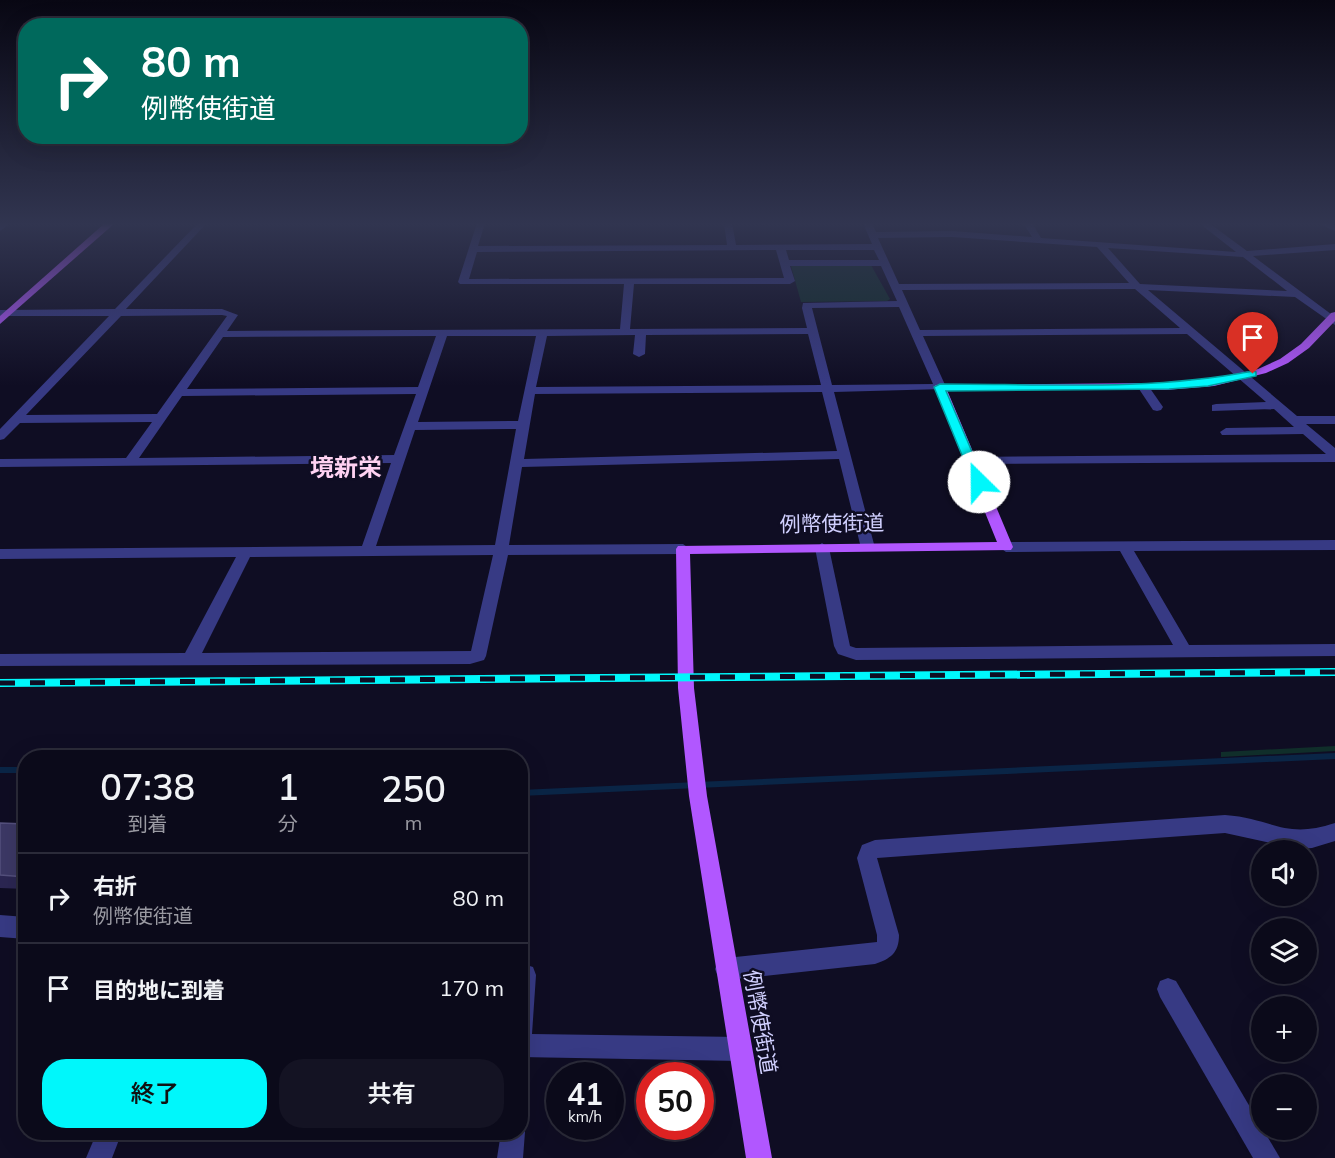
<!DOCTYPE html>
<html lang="ja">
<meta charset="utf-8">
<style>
body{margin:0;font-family:Mulish,"Noto Sans JP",sans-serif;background:#141323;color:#f1f3f6;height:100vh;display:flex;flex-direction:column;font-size:22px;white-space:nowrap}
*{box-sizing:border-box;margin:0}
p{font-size:20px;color:#9a9aa2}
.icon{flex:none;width:33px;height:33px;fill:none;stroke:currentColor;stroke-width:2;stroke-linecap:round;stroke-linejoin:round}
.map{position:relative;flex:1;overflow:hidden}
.drawer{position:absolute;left:18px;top:750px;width:510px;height:390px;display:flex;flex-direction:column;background:#0b0a1a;border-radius:24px;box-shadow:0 6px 24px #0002,0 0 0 2px #2b2b39}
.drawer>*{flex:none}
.guide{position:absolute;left:18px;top:18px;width:510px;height:126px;border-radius:24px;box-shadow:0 6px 24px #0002,0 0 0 2px #2b2b39;background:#00695c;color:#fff;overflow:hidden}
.controls{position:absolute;left:1251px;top:840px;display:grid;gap:12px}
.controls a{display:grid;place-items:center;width:66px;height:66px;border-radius:50%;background:#0b0a1a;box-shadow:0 6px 24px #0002,0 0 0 2px #2b2b39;font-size:30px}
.speed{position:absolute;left:546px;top:1062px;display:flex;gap:12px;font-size:30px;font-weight:700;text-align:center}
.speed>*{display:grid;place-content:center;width:78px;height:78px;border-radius:50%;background:#0b0a1a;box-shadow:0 6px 24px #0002,0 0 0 2px #2b2b39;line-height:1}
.speed small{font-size:15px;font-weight:400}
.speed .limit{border:9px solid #d22;background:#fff;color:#111}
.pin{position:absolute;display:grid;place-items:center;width:51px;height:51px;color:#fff;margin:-62px -26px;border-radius:50% 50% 50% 0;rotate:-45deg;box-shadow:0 0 6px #0007}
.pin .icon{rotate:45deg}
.me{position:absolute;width:66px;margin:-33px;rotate:337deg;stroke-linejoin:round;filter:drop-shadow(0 0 4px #0008)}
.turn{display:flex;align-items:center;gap:21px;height:126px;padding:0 24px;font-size:27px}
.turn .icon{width:78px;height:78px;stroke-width:2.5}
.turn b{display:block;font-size:42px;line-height:51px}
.eta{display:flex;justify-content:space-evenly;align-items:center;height:102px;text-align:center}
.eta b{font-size:36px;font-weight:600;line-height:42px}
.cta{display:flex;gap:12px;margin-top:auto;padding:12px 24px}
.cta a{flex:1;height:69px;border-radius:24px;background:#00f7fb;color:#111;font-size:24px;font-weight:600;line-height:69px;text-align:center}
.cta a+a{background:#141323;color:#f1f3f6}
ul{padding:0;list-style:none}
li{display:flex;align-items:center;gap:18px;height:90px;padding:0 24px;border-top:2px solid #2b2b39}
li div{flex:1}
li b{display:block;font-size:22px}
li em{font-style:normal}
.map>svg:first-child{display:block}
.green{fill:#102e2a}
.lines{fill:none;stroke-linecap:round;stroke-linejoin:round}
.stream{stroke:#0a2546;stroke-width:6}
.minor{fill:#373a84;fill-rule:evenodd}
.major{fill:#b157ff;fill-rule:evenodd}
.rail-casing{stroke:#00f7fb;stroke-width:8}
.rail{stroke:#0f0d23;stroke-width:5;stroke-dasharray:15;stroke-linecap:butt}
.wall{fill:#2b2652}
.building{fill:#3c3865;stroke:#54507d;stroke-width:1.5}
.route{fill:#00f7fb;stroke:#00a1a3;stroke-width:1.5}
.labels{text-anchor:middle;stroke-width:5;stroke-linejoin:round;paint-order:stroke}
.street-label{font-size:21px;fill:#d1d0ff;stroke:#0f0d23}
.quarter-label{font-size:24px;font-weight:bold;fill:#ffd2f2;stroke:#0f0d23}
</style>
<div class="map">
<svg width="1335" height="1158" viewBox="0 0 1335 1158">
<rect width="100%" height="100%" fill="#0f0d23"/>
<g class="green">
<polygon points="794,265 871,265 890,299 887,301 801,302 791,266"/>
<polygon points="1335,746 1335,751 1221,757 1221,752"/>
</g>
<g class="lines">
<g class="stream">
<polyline points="0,770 26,770"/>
<polyline points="520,793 1335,756"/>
</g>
<g class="minor">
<polygon points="10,223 0,231 0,223"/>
<path d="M198 223H207L126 309H222L238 315 227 331 620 329 624 284H460L458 282 477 223H485L478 246 727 245 724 223H732L736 245 872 244 863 223H872L876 232 952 231 1032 237 1023 223H1032L1041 238 1236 252 1199 223H1209L1247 251 1335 244V250L1253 256 1335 317V325L1295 297 1148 290 1297 416H1335V424H1306L1335 448V462L965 464 964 461 965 458 970 457 1326 454 1303 434 1222 435 1220 432 1226 428 1294 427 1274 409 1212 411V405L1216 404 1266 402 1187 334 923 336 946 387 944 389 834 392 875 548 873 551H863L861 548 839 459 522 467 509 545 683 544 690 549 683 554 508 555 486 656 484 660 470 664 0 666V654L185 653 236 557 0 559V549L362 546 391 463 0 467V459L126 458 152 422 20 423 4 439 0 440V429L109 316H0V310L115 309ZM952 237 1097 247 1129 283 899 284 878 238ZM1108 248 1243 257 1287 291 1140 284ZM776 250 784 278 469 279 477 252ZM786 250H874L879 260H789ZM790 266H881L897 301 803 303 802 308 807 328 630 329 634 284H790L795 281ZM1126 289H1135L1180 328 920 330 902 290ZM899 307 933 384 832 385 812 308ZM222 315 227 316 157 414 26 415 121 316ZM808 334 821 385 536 387 547 336 635 335 633 354 639 357 645 354 646 335ZM436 336 418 387 187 389 223 337ZM447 336H536L518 421 418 422ZM822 392 837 451 524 459 535 394ZM416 394 394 455 139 458 182 396ZM516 429 495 545 376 546 415 430ZM493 555 471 651 202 653 250 557Z"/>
<polygon points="1321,223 1335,225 1335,231 1322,225"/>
<polygon points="1143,383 1147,384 1163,407 1161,410 1157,411 1153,410 1137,386"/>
<polygon points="1335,540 1335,550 1134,551 1189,645 1335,644 1335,656 856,660 838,654 834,646 815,548 822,543 829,548 850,646 856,648 1173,645 1120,551 1006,552 999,547 1006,542"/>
<path d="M1225 815C1272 818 1284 840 1335 823V841L1312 848 1298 849 1225 833 877 858 899 935C899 953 890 959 875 964L726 980 718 977 715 969 718 961 726 958 877 942V935L857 858 862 845 875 840Z"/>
<polygon points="0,915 26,917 26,939 0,937"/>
<polygon points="520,963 533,967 536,975 532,1034 740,1037 748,1041 752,1049 748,1057 740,1061 520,1057"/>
<polygon points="1168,978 1176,981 1280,1158 1253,1158 1160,997 1157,989 1160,981"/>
<polygon points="520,1123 525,1132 523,1158 497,1158 501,1132 520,1132"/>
<polygon points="97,1132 122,1132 112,1158 86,1158"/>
</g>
<g class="major">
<polygon points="105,223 115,223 0,324 0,316"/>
<polygon points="1335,312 1335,321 1309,348 1288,363 1266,373 1214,386 1165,390 947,390 1013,547 1011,550 690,554 694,688 707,796 772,1158 746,1158 689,796 678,688 676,549 678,546 997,542 934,387 936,385 1165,383 1214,379 1258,369 1280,359 1301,344 1331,313"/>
</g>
<defs>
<polyline id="rail" points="0,683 1335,672"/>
</defs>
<use href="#rail" class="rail-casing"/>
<use href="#rail" class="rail"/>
</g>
<polygon class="wall" points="0,823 26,824 26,889 0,888"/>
<polygon class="building" points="0,823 26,824 26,877 0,875"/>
<linearGradient id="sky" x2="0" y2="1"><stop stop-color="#080713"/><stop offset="0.58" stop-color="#313550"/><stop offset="1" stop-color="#313550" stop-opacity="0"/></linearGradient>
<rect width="1335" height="386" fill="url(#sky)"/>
<path class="route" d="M1253 371 1256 372V376L1208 386 1169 389 946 391 985 482 979 486 973 482 934 387 940 384C1044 384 1151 391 1253 371Z"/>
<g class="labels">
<g class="street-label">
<text transform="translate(832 524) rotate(-1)" y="7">例幣使街道</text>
<text transform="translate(760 1022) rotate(80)" y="7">例幣使街道</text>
</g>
<g class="quarter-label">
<text x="346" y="476">境新栄</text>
</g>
</g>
</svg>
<div class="controls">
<a><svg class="icon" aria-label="sound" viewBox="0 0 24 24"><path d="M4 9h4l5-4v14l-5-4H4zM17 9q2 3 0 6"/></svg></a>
<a><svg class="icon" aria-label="layers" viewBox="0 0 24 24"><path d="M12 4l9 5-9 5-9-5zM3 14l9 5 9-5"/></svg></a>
<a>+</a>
<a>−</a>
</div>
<div class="speed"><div>41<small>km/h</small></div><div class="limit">50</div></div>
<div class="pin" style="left:1253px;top:374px;background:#d93025"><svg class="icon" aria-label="arrive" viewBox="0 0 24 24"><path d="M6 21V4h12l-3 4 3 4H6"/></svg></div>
<svg class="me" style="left:979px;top:482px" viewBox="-20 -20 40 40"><circle r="19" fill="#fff"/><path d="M0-13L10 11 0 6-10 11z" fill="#00f7fb"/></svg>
<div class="guide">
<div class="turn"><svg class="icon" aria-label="right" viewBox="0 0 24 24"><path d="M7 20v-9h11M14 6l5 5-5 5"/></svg><div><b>80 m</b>例幣使街道</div></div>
</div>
<section class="drawer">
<div class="eta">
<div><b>07:38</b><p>到着</p></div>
<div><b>1</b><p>分</p></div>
<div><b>250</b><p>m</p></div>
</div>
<ul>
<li><svg class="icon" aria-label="right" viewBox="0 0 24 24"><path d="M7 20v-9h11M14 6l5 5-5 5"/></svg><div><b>右折</b><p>例幣使街道</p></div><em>80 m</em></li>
<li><svg class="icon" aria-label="arrive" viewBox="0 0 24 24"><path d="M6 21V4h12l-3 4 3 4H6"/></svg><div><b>目的地に到着</b></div><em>170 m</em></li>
</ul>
<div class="cta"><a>終了</a><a>共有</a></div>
</section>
</div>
